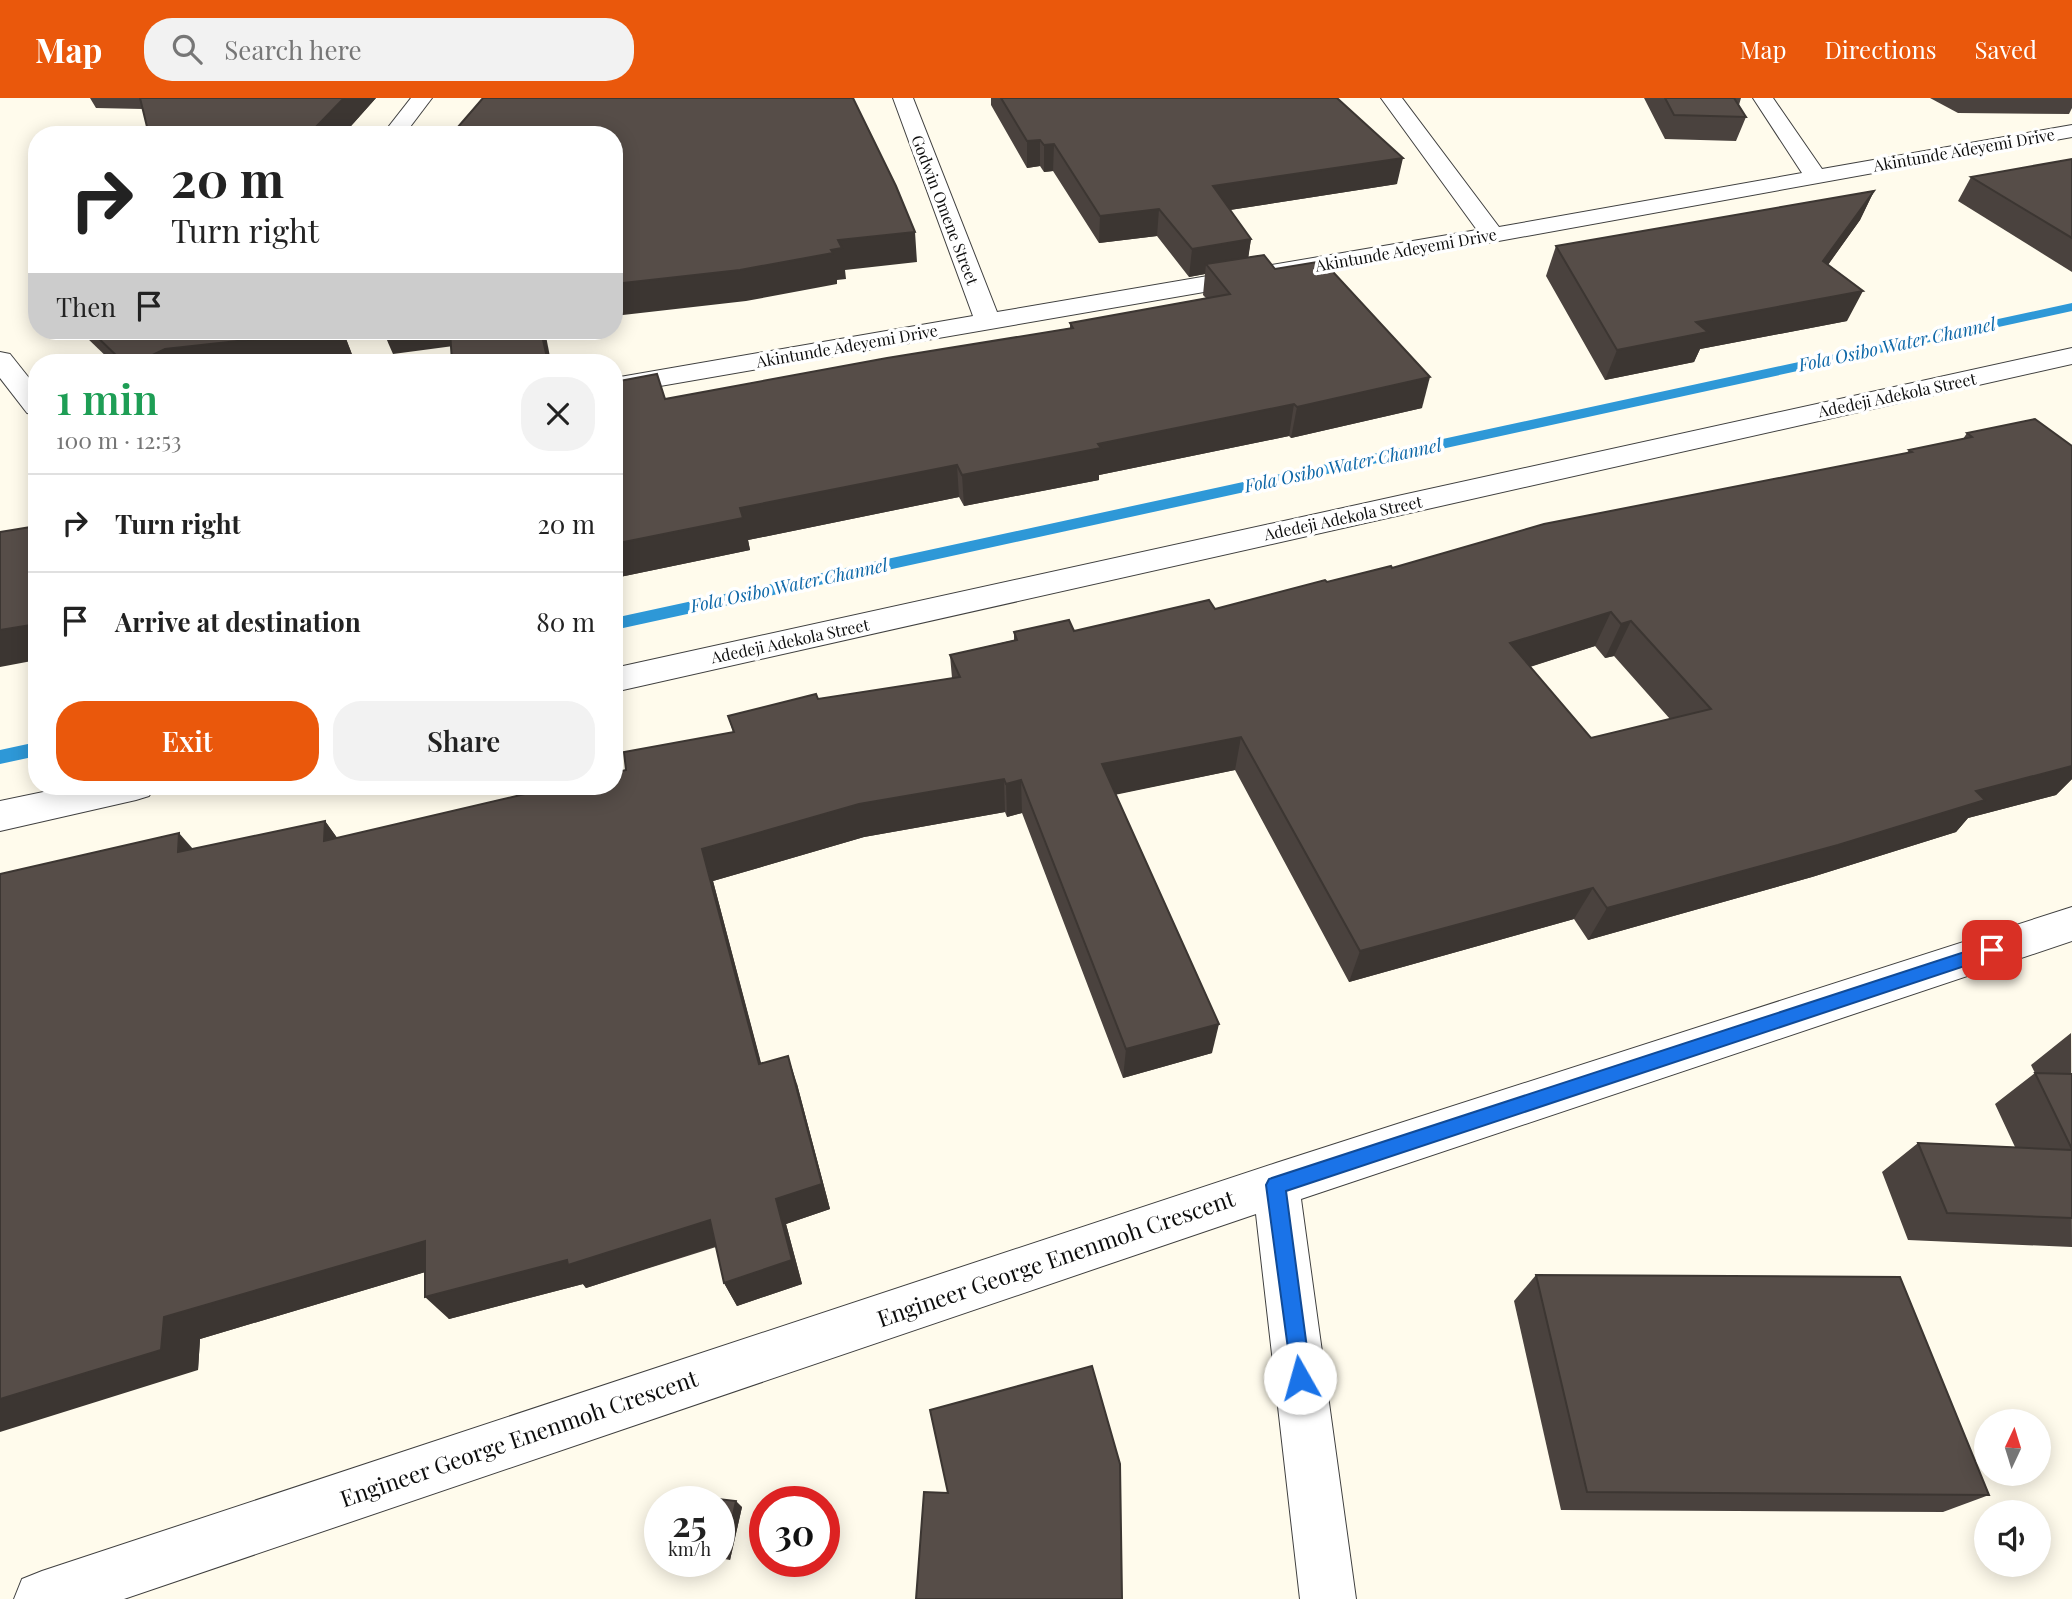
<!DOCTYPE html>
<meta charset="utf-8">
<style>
body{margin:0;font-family:"Playfair Display",serif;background:#f2f2f2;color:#222;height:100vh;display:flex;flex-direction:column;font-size:26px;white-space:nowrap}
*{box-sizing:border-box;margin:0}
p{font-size:23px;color:#767676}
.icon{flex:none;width:38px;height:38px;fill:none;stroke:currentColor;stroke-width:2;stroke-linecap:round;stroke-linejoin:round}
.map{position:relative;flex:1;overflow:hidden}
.side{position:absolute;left:28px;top:256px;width:595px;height:441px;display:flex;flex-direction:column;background:#fff;border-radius:28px;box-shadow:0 4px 18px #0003}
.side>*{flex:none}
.top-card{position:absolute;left:28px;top:28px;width:595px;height:214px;border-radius:28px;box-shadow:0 4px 18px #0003;background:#fff;color:#222;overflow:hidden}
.needle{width:46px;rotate:4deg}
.fabs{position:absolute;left:1974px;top:1311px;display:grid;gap:14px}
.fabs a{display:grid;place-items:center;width:77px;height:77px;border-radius:50%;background:#fff;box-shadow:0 4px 18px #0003;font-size:35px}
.speed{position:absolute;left:644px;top:1388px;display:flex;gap:14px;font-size:35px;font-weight:700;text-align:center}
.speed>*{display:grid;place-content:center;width:91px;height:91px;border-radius:50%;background:#fff;box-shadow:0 4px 18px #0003;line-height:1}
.speed small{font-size:18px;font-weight:400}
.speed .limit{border:10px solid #d22;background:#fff;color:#111}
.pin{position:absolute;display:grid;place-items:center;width:60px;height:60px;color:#fff;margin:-30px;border-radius:14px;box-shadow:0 4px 10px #0006}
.me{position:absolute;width:77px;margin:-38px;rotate:353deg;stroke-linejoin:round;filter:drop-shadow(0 0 5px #0008)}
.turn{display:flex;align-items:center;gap:24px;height:147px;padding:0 28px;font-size:32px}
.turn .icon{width:91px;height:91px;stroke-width:2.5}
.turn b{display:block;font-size:49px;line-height:60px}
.then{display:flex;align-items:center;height:66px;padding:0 28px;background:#0003;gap:14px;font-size:26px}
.round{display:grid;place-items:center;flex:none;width:74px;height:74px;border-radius:28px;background:#f2f2f2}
.head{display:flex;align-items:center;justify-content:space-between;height:119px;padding:0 28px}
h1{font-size:42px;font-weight:600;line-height:52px;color:#1e9e55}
.action{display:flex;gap:14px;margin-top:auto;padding:14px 28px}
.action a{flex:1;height:80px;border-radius:28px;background:#ea580c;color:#fff;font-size:28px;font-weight:600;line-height:80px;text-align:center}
.action a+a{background:#f2f2f2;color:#222}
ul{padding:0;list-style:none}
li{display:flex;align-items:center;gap:21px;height:98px;padding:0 28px;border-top:2px solid #e0e0e0}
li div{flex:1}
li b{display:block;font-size:26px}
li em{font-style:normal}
header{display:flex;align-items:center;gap:42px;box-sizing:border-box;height:98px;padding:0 35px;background:#ea580c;color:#fff}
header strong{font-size:33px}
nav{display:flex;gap:38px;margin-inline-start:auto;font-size:24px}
.search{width:490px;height:63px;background:#f2f2f2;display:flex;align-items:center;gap:18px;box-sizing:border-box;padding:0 24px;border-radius:28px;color:#767676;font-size:26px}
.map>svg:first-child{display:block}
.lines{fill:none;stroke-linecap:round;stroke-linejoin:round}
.stream{fill:#2e98d7;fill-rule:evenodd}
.minor-casing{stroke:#404040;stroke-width:2}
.minor{fill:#fff;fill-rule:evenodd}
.wall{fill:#4a423e;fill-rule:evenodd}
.shaded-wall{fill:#3c3632}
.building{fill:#564d48;stroke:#3c3632;stroke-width:2;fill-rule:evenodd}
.route{fill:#1a73e8;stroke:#114b97;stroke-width:2}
.labels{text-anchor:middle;stroke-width:7;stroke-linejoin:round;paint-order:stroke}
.far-street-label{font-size:16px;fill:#0d0d0d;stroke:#fff}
.far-water-label{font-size:18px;font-style:italic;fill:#0d67a7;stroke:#fff}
.near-street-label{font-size:23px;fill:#0d0d0d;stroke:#fff}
</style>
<header>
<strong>Map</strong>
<div class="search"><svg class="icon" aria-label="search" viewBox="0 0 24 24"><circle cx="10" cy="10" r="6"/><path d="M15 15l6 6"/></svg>Search here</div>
<nav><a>Map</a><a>Directions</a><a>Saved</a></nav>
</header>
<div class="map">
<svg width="2072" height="1501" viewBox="0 0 2072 1501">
<rect width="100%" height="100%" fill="#fffbec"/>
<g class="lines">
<g class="stream">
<polygon points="2072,205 2072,213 614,532 614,520"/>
<polygon points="37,644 37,658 0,666 0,652"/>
</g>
<defs>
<g id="minor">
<polygon points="411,0 432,0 404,37 382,37"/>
<polygon points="893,0 913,0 997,214 1477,132 1381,0 1402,0 1499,129 1802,75 1753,0 1773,0 1822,71 2072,27 2072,39 1493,144 614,296 614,280 973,218"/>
<polygon points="2072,250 2072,266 614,594 614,570"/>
<polygon points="0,254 10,256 37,290 37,317 27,315 0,280"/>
<polygon points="72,688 155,688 149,698 136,702 0,733 0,703"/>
<polygon points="2072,809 2072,843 1301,1101 1356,1501 1300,1501 1256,1116 124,1501 14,1501 22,1481 42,1473 1276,1065"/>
</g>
</defs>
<use href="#minor" class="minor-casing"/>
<use href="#minor" class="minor"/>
</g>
<g class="wall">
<polygon points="90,0 376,0 343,37 149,37 143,11 96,10"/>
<polygon points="991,0 1337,0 1397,86 1230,112 1251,141 1248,159 1275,171 1422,310 1291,340 1289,338 1099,377 1099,382 964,408 959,399 748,442 750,452 615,480 614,476 614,284 665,301 1070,230 1070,225 1206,200 1203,197 1205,176 1189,179 1157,138 1099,145 1053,73 1044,74 1040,68 1027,70 991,7"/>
<polygon points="1644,0 1741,0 1739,7 1746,19 1736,43 1665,41"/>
<polygon points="1930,0 2072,0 2072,10 2069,16 1958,15"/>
<polygon points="2072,61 2072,174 1958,103 1971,79"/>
<polygon points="1874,93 1860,122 1828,167 1847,223 1700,251 1694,264 1605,282 1546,178 1556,148"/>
<polygon points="82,233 343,233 353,259 304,264 112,264 85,238"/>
<path d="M1967 335 2072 348V681L2056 697 1968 720 1956 734 1812 779 1588 842 1574 821 1349 884 1235 672 1116 696 1212 955 1123 980 1022 715 1007 719 1005 714 864 739 713 783 761 966 797 986 830 1111 786 1126 802 1186 737 1208 724 1185 716 1149 586 1190 583 1186 449 1221 425 1174 200 1241 198 1272 193 751 325 723 337 740 626 672 733 634 728 618 818 601 952 580 950 557 1014 542V534L1074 533 1215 511 1327 484 1907 355 1909 352 1963 341ZM1595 548 1605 560 1614 558 1670 621 1591 640 1530 569Z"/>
<polygon points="2071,935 2072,1149 1908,1142 1882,1074 1918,1045 2015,1049 1995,1006 2035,975 2031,967"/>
<polygon points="1536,1177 1989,1397 1943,1414 1561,1412 1514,1203"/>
<polygon points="719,1404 742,1409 730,1462 719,1460"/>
</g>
<g class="shaded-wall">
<polygon points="344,0 376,0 343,37 315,37 313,32"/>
<polygon points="1040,42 1040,68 1027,70 1027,43"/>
<polygon points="1054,46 1053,73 1044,74 1044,47"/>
<polygon points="1403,60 1397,86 1210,115 1213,88"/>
<polygon points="1874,93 1860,122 1809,193 1823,163"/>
<polygon points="1159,111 1157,138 1099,145 1100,118"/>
<polygon points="915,134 917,164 845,172 846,181 837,182 837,186 746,203 614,218 614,186 831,152 838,142"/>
<polygon points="1251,141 1247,169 1206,166 1205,176 1189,179 1192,151"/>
<polygon points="1863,193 1847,223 1700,251 1694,264 1605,282 1617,252 1696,224"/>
<polygon points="330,233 343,233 353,259 304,264 138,264 165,251"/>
<polygon points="383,233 455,233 461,247 393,256"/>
<polygon points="541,233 545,233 551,264 548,264"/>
<polygon points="1430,279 1422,310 1291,340 1297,309"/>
<polygon points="1294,306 1289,338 1099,377 1099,382 964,408 962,377 1098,346"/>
<polygon points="957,367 959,399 748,442 750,452 615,480 614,476 614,446 740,410"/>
<polygon points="1611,514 1595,548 1497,579 1510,545"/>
<polygon points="1631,523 1614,558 1605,560 1621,526"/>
<polygon points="37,526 37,562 0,569 0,532"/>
<polygon points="1241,639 1235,672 1100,700 1102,666"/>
<polygon points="2072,653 2072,681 2056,697 1968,720 1956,734 1812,779 1588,842 1607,810 1976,693"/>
<polygon points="1004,681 1005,714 864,739 713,783 769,995 759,966 702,751 859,706"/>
<polygon points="1021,682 1022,715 1007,719 1006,686"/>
<polygon points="325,723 348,755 324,743"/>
<polygon points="179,735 207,767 178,754"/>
<polygon points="1593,790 1574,821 1349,884 1360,853"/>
<polygon points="1219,926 1212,955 1123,980 1126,951"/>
<polygon points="788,958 797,986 830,1111 786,1126 802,1186 737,1208 724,1185 776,1101"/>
<polygon points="710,1122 722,1146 586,1190 583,1186 449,1221 425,1199"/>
<polygon points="425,1143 449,1167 200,1241 198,1272 0,1334 0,1301 164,1219"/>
<polygon points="736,1403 742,1409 730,1462 725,1456"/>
</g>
<g class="building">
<polygon points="140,0 344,0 313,32 261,31 263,37 149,37"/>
<polygon points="483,0 853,0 896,88 915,134 838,142 842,150 831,152 833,155 740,172 614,186 614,37 451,37"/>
<polygon points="1001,0 1337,0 1403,60 1213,88 1251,141 1192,151 1159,111 1100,118 1054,46 1044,47 1040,42 1027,43"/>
<polygon points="1665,0 1734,0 1746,19 1674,17"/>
<polygon points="2072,61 2072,140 1971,79"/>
<polygon points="1874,93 1823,163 1863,193 1696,224 1708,234 1617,252 1556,148"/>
<polygon points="1264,157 1275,171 1323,163 1430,279 1297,309 1294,306 1098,346 1101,350 962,377 957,367 740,410 743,420 614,446 614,284 657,276 665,301 887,260 1073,230 1070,225 1230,196 1206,166"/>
<polygon points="91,233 330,233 165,251 138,264 123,264"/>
<polygon points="450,233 541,233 548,264 452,264"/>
<path d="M2035 321 2072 348V668L1976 693 1985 702 1838 747 1607 810 1593 790 1360 853 1241 639 1102 666 1219 926 1126 951 1021 682 1006 686 1004 681 859 706 702 751 759 966 788 958 822 1086 776 1101 792 1162 724 1185 710 1122 568 1167 567 1162 425 1199V1143L164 1219 161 1252 0 1301V776L179 735 178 754 325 723 324 743 559 688H614V675L626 672 624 654 734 634 728 618 816 596 818 601 960 579 950 557 1017 542 1014 534 1069 522 1074 533 1209 502 1215 511 1325 482 1327 484 1391 468 1392 470 1544 426 1912 354 1909 352 1972 339 1967 335ZM1611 514 1621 526 1631 523 1711 611 1591 640 1510 545Z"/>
<polygon points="37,428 37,526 0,532 0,434"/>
<polygon points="2035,975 2072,976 2072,1051"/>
<polygon points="1918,1045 2072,1052 2072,1120 1947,1115"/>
<polygon points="1536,1177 1900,1179 1989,1397 1587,1394"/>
<polygon points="1092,1268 1120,1366 1122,1501 916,1501 924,1394 948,1395 930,1312"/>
<polygon points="684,1397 736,1403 725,1456 719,1456 719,1404 683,1404"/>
</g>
<polygon class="route" points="1992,845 1998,847 2001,852 1998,857 1286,1093 1311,1280 1308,1288 1300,1291 1293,1288 1266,1087 1269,1081"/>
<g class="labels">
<g class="far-street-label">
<text transform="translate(1964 52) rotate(-10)" y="6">Akintunde Adeyemi Drive</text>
<text transform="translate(945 112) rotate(69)" y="6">Godwin Omene Street</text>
<text transform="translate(1406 152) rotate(-10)" y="6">Akintunde Adeyemi Drive</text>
<text transform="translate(847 248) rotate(-10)" y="6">Akintunde Adeyemi Drive</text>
<text transform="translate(1897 297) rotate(-12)" y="6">Adedeji Adekola Street</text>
<text transform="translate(1343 420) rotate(-12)" y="6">Adedeji Adekola Street</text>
<text transform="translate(790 543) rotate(-12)" y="6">Adedeji Adekola Street</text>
</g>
<g class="far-water-label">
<text transform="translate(1897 247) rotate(-12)" y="6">Fola Osibo Water Channel</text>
<text transform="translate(1343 368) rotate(-12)" y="6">Fola Osibo Water Channel</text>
<text transform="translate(789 488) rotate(-12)" y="6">Fola Osibo Water Channel</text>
</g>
<g class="near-street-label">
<text transform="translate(1056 1161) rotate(-19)" y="8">Engineer George Enenmoh Crescent</text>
<text transform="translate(519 1341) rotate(-19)" y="8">Engineer George Enenmoh Crescent</text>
</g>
</g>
</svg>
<div class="fabs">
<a><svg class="needle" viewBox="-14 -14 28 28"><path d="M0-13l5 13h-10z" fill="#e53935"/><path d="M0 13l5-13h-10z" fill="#767676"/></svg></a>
<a><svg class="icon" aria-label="sound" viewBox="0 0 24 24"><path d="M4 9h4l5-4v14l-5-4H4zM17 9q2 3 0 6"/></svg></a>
</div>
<div class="speed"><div>25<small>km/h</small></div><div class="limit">30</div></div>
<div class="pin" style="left:1992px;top:852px;background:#d93025"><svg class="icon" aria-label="arrive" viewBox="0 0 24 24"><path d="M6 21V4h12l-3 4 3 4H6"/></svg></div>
<svg class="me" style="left:1300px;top:1280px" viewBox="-20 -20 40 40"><circle r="19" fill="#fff"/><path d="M0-13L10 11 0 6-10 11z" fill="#1a73e8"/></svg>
<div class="top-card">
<div class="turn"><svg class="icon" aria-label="right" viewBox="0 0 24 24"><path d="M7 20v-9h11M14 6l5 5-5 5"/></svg><div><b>20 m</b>Turn right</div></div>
<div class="then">Then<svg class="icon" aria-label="arrive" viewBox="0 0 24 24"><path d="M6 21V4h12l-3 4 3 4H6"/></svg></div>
</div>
<section class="side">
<div class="head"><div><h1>1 min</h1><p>100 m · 12:53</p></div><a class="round"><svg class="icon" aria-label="close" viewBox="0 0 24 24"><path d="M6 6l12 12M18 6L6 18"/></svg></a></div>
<ul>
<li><svg class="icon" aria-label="right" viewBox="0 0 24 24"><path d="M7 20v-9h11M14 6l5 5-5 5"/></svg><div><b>Turn right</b></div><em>20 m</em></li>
<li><svg class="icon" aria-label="arrive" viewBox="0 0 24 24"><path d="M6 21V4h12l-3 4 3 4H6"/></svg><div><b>Arrive at destination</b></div><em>80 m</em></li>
</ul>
<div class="action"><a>Exit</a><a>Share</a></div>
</section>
</div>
